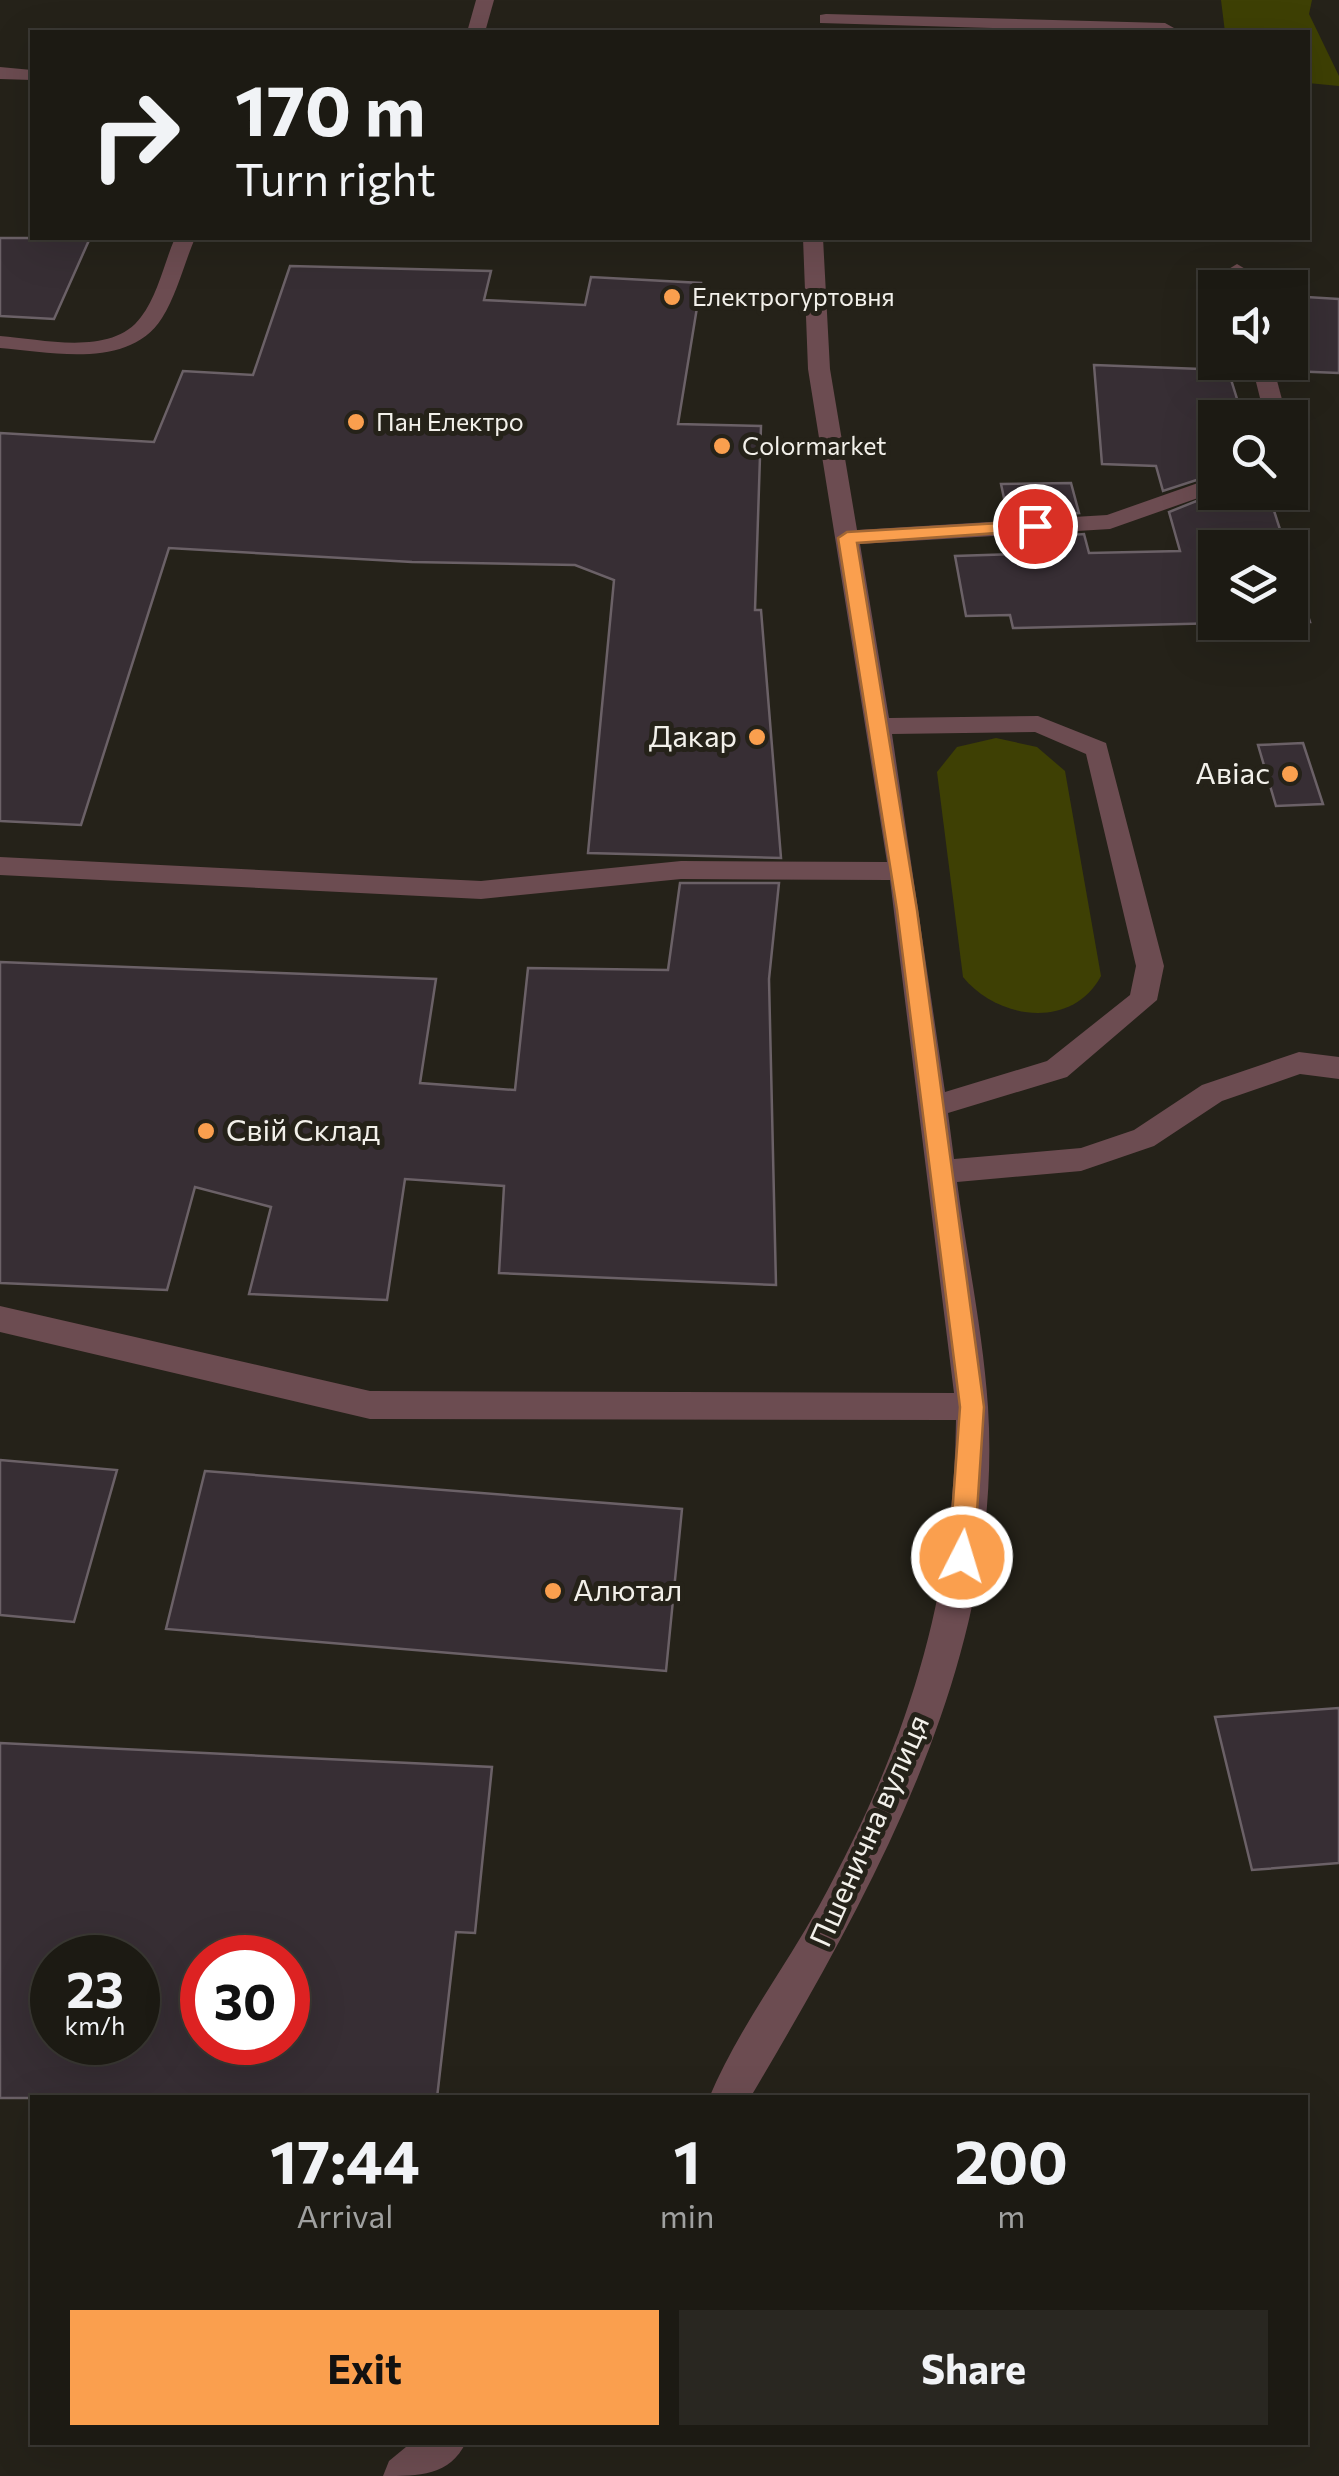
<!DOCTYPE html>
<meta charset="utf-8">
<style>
body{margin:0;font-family:Commissioner,sans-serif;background:#292721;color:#f1f3f6;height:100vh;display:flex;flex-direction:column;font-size:38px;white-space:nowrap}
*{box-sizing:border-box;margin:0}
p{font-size:32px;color:#a0a1a0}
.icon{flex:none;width:55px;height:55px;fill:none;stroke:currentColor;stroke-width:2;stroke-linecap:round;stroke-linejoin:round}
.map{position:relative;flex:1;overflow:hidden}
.panel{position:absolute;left:30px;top:2095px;width:1278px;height:350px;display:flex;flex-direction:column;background:#1c1a13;border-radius:0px;box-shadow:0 10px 40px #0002,0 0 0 2px #3a3833}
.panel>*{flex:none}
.top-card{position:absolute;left:30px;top:30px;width:1280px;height:210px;border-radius:0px;box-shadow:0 10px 40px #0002,0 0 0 2px #3a3833;background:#1c1a13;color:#f1f3f6;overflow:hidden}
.controls{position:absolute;left:1198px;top:270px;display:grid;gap:20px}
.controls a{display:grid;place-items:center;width:110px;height:110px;border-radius:0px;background:#1c1a13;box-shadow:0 10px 40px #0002,0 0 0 2px #3a3833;font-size:50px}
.speed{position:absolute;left:30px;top:1935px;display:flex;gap:20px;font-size:50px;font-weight:700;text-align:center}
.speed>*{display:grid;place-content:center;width:130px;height:130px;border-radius:50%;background:#1c1a13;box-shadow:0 10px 40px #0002,0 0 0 2px #3a3833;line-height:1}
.speed small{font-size:25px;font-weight:400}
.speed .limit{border:15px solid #d22;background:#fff;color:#111}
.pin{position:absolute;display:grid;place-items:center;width:85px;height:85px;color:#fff;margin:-42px;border:5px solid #fff;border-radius:50%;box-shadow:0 2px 10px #0007}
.me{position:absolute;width:110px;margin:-55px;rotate:5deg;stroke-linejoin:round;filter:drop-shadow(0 0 8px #0008)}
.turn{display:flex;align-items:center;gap:35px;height:210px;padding:0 40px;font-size:45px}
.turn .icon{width:130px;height:130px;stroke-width:2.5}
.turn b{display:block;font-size:70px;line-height:85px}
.eta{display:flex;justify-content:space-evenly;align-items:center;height:170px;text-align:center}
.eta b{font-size:60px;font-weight:700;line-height:70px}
.button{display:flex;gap:20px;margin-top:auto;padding:20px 40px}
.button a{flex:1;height:115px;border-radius:0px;background:#fa9f4e;color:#111;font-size:40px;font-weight:700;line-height:115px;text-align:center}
.button a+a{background:#292721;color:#f1f3f6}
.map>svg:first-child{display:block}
.green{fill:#3e4004}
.building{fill:#372e34;stroke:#6b6167;stroke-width:2.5;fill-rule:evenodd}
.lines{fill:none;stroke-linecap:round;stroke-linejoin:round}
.minor{fill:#6c4c51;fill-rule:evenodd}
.route{fill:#fa9f4e;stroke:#a26733;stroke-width:2.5}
.poi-dot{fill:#fa9f4e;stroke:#252219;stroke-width:4}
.labels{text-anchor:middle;stroke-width:10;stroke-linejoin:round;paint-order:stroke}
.far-poi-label{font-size:25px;fill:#f2f0ea;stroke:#252219;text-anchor:start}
.poi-label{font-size:30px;fill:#f2f0ea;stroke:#252219;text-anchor:end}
.street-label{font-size:30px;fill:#f2f0ea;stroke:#252219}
</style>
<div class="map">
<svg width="1339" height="2476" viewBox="0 0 1339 2476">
<rect width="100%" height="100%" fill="#252219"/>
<g class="green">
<polygon points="1221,0 1312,0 1309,14 1339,76 1339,86 1308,83 1308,32 1225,32"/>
<path d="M996 738 1037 747 1065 771 1101 976C1072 1030 998 1020 963 977L937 772 957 747Z"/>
</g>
<g class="building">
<polygon points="0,238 90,238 54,319 0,316"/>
<polygon points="290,266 491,271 484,300 585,305 591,277 701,283 678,424 761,426 755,610 761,610 781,858 588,853 614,580 575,565 412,562 169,548 81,825 0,821 0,433 154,442 183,371 253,375"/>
<polygon points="1290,296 1339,299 1339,373 1290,371"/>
<polygon points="1094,365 1228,370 1243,418 1215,418 1215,474 1163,491 1156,466 1102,464"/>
<polygon points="1071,483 1079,513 1008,517 1001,484"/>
<polygon points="1219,492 1268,492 1286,548 1215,548 1215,622 1265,622 1013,628 1010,615 966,616 955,556 1016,554 1013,539 1084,534 1089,553 1180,551 1169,512"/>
<polygon points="1290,560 1310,622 1290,622"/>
<polygon points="1303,743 1323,804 1276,806 1258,745"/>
<polygon points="680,883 779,883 769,979 776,1285 499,1273 504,1186 405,1179 387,1300 249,1294 271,1207 195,1187 167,1290 0,1283 0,962 436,979 420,1083 515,1090 528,968 668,970"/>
<polygon points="0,1460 117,1470 74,1622 0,1615"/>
<polygon points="205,1471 682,1509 666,1671 166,1629"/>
<polygon points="1339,1708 1339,1863 1252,1870 1215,1717"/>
<path d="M0 1743 492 1767 475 1933 456 1932 437 2098H0ZM52 1958H138V2042H52ZM202 1958H288V2042H202Z"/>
</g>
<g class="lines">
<g class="minor">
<polygon points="476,0 494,0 485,32 467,32"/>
<polygon points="826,14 1165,23 1174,28 1169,32 1132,32 820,23 820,15"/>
<polygon points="0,67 32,70 32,80 0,79"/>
<path d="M175 238H195C184 264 177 294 162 318 129 370 51 352 0 348V336C42 339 112 357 141 317 158 295 164 263 175 238Z"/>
<path d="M803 238H823L830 369 857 530 1107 515 1215 477V492L1110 529 860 544 889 718 1038 716 1106 743 1164 966 1157 1000 1067 1077 948 1113 954 1159 1081 1148 1134 1130 1202 1085 1299 1052 1339 1057V1079L1300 1074 1222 1101 1154 1146 1081 1171 957 1182C967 1257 983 1332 988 1407 1004 1659 874 1888 750 2098H709C737 2031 784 1969 819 1906 905 1749 954 1600 956 1420L370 1419 0 1332V1306L370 1391 954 1393 890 880 681 879 481 899 0 875V857L481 881 681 861 887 862 808 369ZM1035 732 1086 754 1136 966 1130 995 1047 1061 945 1092 892 734Z"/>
<polygon points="1237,264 1247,270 1251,288 1231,288 1227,270"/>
<polygon points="1251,362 1272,362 1287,418 1265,418"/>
<path d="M412 2442H466C450 2476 419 2476 383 2476L389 2461Z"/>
</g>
</g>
<polygon class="route" points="1035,521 1041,523 1041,530 857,543 917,910 984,1407 974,1557 962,1568 949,1557 960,1407 897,910 838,538 847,532"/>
<g class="poi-dot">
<circle cx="672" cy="297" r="10"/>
<circle cx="356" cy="422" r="10"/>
<circle cx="722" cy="446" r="10"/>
<circle cx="757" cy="737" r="10"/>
<circle cx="1290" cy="774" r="10"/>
<circle cx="206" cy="1131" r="10"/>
<circle cx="553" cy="1591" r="10"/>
</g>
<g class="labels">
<g class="far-poi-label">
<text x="692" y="306">Електрогуртовня</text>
<text x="376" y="431">Пан Електро</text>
<text x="742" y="455">Colormarket</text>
</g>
<g class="poi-label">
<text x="737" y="747">Дакар</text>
<text x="1270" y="784">Авіас</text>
<text x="226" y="1141" text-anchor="start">Свій Склад</text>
<text x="573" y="1601" text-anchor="start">Алютал</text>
</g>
<g class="street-label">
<text transform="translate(870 1831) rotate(-66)" y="10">Пшенична вулиця</text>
</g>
</g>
</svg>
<div class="controls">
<a><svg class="icon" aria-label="sound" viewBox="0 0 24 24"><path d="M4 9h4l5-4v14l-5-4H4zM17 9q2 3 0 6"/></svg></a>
<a><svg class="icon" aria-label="search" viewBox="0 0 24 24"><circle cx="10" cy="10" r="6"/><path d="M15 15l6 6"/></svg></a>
<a><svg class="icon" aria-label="layers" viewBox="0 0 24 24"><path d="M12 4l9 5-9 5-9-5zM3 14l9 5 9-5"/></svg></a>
</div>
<div class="speed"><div>23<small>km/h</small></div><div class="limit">30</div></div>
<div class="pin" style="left:1035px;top:526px;background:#d93025"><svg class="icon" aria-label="arrive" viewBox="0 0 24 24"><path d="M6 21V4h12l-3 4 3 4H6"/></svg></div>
<svg class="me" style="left:962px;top:1557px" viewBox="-20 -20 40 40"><circle r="17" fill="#fa9f4e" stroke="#fff" stroke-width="3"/><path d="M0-11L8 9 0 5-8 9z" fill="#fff"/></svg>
<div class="top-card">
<div class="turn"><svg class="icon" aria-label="right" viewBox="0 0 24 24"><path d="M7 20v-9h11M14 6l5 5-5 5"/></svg><div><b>170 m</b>Turn right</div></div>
</div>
<section class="panel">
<div class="eta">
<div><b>17:44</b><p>Arrival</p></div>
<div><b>1</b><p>min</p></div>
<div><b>200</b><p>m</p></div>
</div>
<div class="button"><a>Exit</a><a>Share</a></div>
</section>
</div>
